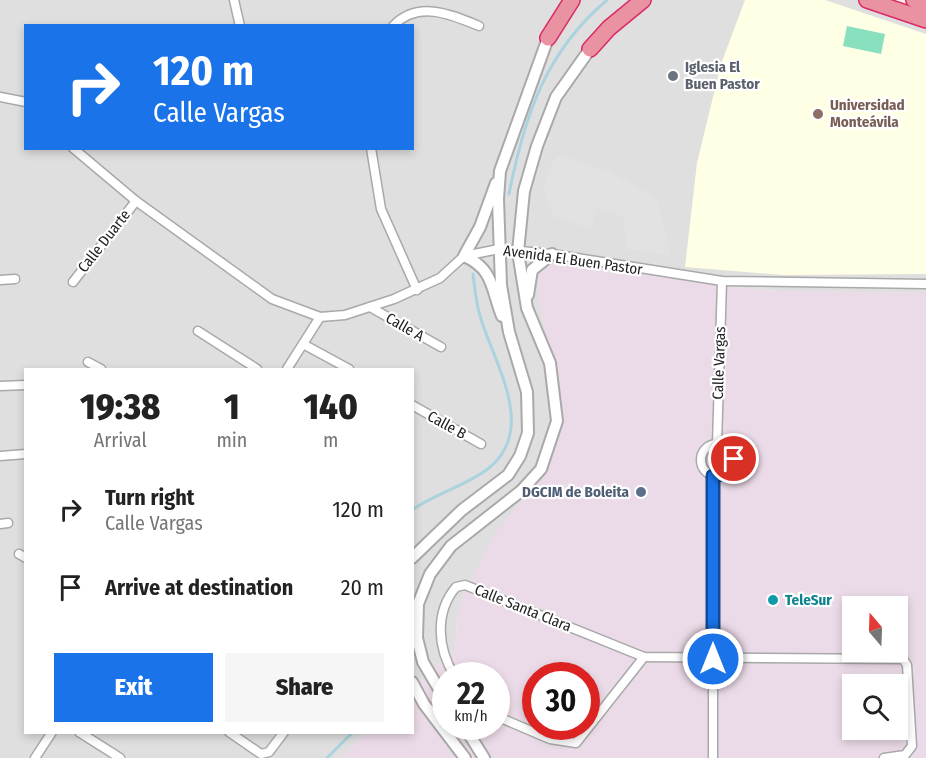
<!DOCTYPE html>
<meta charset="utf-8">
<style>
body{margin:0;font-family:"Fira Sans Condensed",sans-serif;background:#f6f6f6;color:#222;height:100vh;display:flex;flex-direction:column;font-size:22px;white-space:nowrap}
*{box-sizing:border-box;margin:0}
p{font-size:20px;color:#767676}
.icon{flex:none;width:33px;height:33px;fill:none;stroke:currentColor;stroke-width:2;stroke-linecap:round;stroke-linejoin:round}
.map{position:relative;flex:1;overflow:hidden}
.details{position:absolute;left:24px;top:368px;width:390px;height:366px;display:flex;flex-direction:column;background:#fff;border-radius:0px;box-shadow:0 3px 9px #0003}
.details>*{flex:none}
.hud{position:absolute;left:24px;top:24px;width:390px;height:126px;border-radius:0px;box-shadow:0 3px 9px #0003;background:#1a73e8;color:#fff;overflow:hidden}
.needle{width:39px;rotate:341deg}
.controls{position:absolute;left:842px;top:596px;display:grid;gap:12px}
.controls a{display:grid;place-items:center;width:66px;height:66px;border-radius:0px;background:#fff;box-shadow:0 3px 9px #0003;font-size:30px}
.speed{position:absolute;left:432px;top:662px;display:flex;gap:12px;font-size:30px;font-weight:700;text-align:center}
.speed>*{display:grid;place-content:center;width:78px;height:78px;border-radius:50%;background:#fff;box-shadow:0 3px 9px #0003;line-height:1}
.speed small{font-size:15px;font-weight:400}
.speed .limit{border:9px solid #d22;background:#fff;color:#111}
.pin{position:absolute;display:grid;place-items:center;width:51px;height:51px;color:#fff;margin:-26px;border:3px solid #fff;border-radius:50%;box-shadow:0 2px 6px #0007}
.me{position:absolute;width:66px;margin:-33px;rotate:0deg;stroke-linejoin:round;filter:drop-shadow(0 0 4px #0008)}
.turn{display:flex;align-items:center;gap:21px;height:126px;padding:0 30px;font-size:27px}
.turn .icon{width:78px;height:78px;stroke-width:2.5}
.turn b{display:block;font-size:42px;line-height:51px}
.eta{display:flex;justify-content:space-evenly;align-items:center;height:102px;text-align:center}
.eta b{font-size:36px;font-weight:800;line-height:42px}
.cta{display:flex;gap:12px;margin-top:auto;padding:12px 30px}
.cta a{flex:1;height:69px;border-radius:0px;background:#1a73e8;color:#fff;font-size:24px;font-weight:800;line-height:69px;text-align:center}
.cta a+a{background:#f6f6f6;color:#222}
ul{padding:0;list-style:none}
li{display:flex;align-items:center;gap:18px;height:78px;padding:0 30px}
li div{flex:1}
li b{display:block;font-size:22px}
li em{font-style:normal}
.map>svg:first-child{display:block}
.residential{fill:#e0dfdf;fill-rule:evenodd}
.industrial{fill:#ebdbe8;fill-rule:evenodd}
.education{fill:#ffffe5}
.pitch{fill:#88e0be}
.parking{fill:#e2e2e2}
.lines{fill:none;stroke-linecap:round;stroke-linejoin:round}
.stream{stroke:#aad3df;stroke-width:3}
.minor-casing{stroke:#a9a9a9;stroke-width:11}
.tertiary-casing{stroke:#a9a9a9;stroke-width:14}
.motorway-casing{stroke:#dc2a67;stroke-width:18}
.minor{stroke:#fff;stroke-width:8}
.tertiary{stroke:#fff;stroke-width:10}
.motorway{stroke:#e892a2;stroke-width:15}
.route-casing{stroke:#114b97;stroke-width:15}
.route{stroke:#1a73e8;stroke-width:10}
.worship-dot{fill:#6b7280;stroke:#fff;stroke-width:2}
.education-dot{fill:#8d6e63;stroke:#fff;stroke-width:2}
.service-dot{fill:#5c6f8a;stroke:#fff;stroke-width:2}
.culture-dot{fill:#0f9aa8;stroke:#fff;stroke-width:2}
.labels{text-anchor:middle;stroke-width:4.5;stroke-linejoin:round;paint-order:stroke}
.worship-label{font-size:15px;font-weight:bold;fill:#5b616d;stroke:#fff;text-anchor:start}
.education-label{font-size:15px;font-weight:bold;fill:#785e54;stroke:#fff;text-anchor:start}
.street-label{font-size:15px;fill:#222;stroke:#fff}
.service-label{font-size:15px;font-weight:bold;fill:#4e5e75;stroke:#fff;text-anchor:end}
.culture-label{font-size:15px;font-weight:bold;fill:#0d838f;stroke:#fff;text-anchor:start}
</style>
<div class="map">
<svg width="926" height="758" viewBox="0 0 926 758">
<rect width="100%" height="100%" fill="#f2efe9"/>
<path class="residential" d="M0 0H886L926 28V293L779 291 743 288 551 259 539 303 552 358 557 430 531 487 514 511 457 620 455 651 413 685 412 369H26V732H365L341 758H0ZM26 26H412V148H26Z"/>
<path class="industrial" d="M551 259 743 288 779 291 926 293V758H341L365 732H412L413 685 455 651 457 620 462 597 493 537 531 487 557 430 552 358 539 304 537 275 541 266ZM852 606H897V651H852ZM446 675H496V726H446ZM536 675H586V726H536ZM852 684H897V729H852Z"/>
<polygon class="education" points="745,0 825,0 926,34 926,274 783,275 685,267 697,163 721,64"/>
<polygon class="pitch" points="847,26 885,34 881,54 843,46"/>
<polygon class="parking" points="561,155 609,172 657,198 670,255 626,249 624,217 597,207 591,229 553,216 543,188 552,162"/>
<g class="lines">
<g class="stream">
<path d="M509 194C524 118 545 52 607 0"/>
<path d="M412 510C436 493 466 486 489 468 537 429 495 365 481 319 476 305 475 289 473 274"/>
<polyline points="327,758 353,732"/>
</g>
<defs>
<g id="minor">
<polyline points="234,0 240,26"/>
<path d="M393 26C418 0 450 14 479 26"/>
<polyline points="0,97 26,102"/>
<polyline points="73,148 136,201 272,299 320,317 345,315 394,299 440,278 464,256 499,249 552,254 722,281 926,284"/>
<polyline points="371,148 381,209 417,290"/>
<polyline points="0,280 15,279"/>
<polyline points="73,282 136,201"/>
<polyline points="370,307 441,347"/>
<polyline points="198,331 257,369"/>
<polyline points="303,344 349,369"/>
<polyline points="88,362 101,369"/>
<polyline points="287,369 320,317"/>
<polyline points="0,386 26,385"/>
<polyline points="412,405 481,444"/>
<circle cx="717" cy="460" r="16"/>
<polyline points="717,444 722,281"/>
<polyline points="0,456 26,454"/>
<polyline points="0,524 8,523"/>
<polyline points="19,554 26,558"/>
<path d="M454 675C438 649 434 613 456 587L465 585 644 657 903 659 907 665 912 746 905 755 884 758"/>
<polyline points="496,716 550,739 576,743 644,657"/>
<polyline points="79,732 120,758"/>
<polyline points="229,732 261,754 269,752 284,732"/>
<polyline points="35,758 52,732"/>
<polyline points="713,758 713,476"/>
</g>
<g id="tertiary">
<path d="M496 183 480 227 464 256C494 269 491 289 502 316"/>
<polyline points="528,295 532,270 552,254"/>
<polyline points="412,558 462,510 508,475 520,456 528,433 527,392 509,332 501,285 498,199 500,171 548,38"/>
<polyline points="412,682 424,704 465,758"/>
<polyline points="446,701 423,662 417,638 418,604 430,574 451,546 521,491 541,469 557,421 550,363 527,308 518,252 524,191 537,146 556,97 590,49"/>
<polyline points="464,726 484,758"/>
</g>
<g id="motorway">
<polyline points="867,0 926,20"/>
<polyline points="914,0 926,6"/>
<polyline points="548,38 572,0"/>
<polyline points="590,49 609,28 643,0"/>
</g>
</defs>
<use href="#minor" class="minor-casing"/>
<use href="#tertiary" class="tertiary-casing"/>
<use href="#motorway" class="motorway-casing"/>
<use href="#minor" class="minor"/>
<use href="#tertiary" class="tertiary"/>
<use href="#motorway" class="motorway"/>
</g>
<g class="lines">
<defs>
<polyline id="route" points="713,659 713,476 728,473 734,459"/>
</defs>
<use href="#route" class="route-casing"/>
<use href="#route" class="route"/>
</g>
<circle class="worship-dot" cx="673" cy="76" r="6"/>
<circle class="education-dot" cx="818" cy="114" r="6"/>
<circle class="service-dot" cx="641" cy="492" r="6"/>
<circle class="culture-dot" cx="773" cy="600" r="6"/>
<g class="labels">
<g class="worship-label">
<text x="685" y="72">Iglesia El<tspan x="685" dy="17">Buen Pastor</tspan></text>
</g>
<g class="education-label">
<text x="830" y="110">Universidad<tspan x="830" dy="17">Monteávila</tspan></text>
</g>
<g class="street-label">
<text transform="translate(104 241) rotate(-52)" y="5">Calle Duarte</text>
<text transform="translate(573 260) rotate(8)" y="5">Avenida El Buen Pastor</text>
<text transform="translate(405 327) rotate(30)" y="5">Calle A</text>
<text transform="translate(719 363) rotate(-88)" y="5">Calle Vargas</text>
<text transform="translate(447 425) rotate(29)" y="5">Calle B</text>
<text transform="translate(523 608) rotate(22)" y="5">Calle Santa Clara</text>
</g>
<g class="service-label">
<text x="629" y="497">DGCIM de Boleita</text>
</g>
<g class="culture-label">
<text x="785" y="605">TeleSur</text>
</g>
</g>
</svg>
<div class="controls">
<a><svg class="needle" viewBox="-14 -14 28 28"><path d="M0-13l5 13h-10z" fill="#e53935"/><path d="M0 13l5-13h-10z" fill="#767676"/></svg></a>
<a><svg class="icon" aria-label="search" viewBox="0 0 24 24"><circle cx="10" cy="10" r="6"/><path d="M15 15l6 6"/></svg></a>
</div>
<div class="speed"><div>22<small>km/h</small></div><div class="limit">30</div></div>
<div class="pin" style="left:734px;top:459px;background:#d93025"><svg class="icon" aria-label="arrive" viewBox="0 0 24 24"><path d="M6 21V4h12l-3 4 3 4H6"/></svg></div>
<svg class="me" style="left:713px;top:659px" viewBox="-20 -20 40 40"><circle r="17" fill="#1a73e8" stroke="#fff" stroke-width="3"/><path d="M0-11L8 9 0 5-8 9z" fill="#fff"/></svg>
<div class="hud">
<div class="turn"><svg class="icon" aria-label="right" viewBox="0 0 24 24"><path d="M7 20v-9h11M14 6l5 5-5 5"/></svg><div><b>120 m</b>Calle Vargas</div></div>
</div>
<section class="details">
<div class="eta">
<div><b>19:38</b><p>Arrival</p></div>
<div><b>1</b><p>min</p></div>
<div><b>140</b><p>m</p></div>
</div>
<ul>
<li><svg class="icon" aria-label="right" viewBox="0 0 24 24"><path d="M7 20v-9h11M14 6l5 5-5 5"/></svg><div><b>Turn right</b><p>Calle Vargas</p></div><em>120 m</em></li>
<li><svg class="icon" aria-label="arrive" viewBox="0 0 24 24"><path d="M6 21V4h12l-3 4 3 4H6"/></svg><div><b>Arrive at destination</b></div><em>20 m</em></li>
</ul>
<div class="cta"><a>Exit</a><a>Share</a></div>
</section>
</div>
